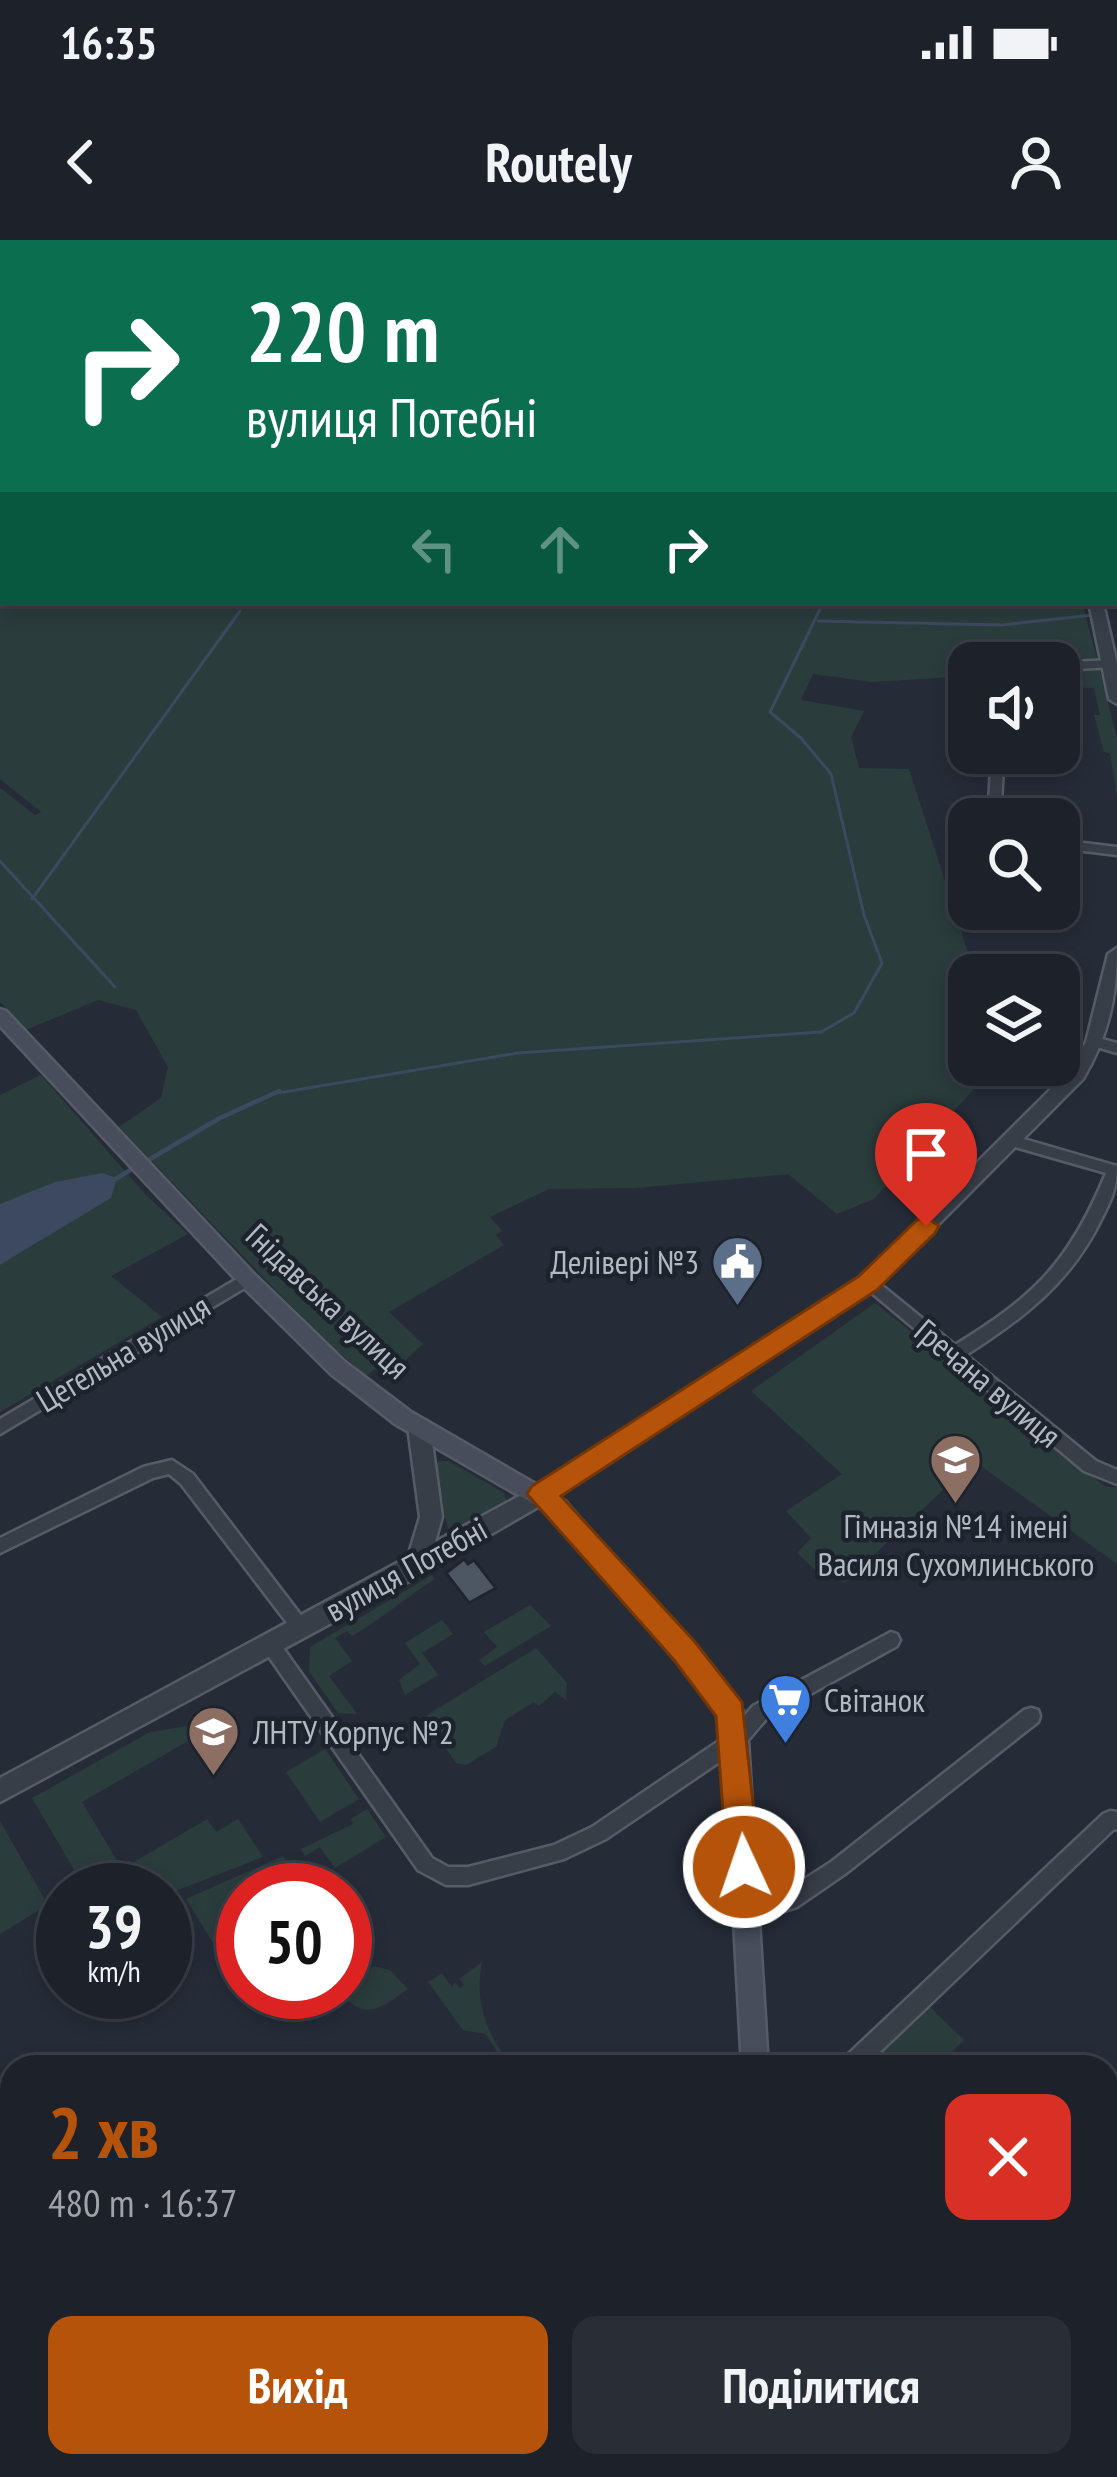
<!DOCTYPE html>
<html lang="uk">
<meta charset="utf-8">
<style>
body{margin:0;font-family:"PT Sans Narrow",sans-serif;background:#292e36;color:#f1f3f6;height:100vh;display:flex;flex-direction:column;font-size:45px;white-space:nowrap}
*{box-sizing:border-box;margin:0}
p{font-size:39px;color:#a0a3a8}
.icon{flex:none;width:66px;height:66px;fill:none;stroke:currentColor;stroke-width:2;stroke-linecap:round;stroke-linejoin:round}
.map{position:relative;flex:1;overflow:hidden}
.drawer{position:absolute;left:0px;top:1815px;width:1119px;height:423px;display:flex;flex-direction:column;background:#1c212a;border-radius:36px 36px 0 0;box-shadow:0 6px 18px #0003,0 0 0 3px #3a3e47}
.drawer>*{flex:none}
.top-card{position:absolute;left:0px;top:0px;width:1119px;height:366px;box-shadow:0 6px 18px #0003,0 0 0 3px #3a3e47;background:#0b6e4f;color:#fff;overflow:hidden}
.tools{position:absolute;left:948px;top:402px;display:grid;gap:24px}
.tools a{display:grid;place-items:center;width:132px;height:132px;border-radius:24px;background:#1c212a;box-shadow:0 6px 18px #0003,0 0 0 3px #3a3e47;font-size:60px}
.speed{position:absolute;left:36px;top:1623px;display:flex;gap:24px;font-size:60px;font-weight:700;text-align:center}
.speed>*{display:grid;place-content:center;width:156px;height:156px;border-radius:50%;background:#1c212a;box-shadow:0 6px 18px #0003,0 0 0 3px #3a3e47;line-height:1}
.speed small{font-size:30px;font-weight:400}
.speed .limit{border:18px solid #d22;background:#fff;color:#111}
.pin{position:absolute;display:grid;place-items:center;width:102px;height:102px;color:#fff;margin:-123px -51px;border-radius:50% 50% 50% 0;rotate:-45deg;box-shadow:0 0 12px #0007}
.pin .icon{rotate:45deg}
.me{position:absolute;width:132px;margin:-66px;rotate:357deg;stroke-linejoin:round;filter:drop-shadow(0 0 9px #0008)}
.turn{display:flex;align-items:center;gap:42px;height:252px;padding:0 48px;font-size:54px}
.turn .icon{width:156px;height:156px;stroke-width:2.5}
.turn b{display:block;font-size:84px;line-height:102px}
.lanes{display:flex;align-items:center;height:114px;padding:0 48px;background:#0003;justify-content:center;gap:60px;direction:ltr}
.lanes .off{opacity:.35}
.round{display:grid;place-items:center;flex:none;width:126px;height:126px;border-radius:24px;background:#292e36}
.head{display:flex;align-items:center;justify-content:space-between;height:204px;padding:0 48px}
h1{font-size:72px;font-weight:800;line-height:90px;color:#b45309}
.button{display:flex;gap:24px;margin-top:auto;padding:24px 48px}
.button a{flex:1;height:138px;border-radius:24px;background:#b45309;color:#fff;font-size:48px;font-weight:800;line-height:138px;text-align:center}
.button a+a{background:#292e36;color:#f1f3f6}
.status{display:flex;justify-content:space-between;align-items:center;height:84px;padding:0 60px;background:#1c212a;direction:ltr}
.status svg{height:33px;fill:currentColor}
header{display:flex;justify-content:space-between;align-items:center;height:156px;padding:0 48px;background:#1c212a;font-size:54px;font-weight:800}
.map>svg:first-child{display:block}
.green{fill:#2b3c3d}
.water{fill:#3c495f}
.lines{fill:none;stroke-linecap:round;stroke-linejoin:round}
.stream-far1{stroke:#3c495f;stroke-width:3}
.stream{stroke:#3c495f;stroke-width:4.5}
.building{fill:#4d5663;stroke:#1f252f;stroke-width:3}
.minor-casing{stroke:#565c66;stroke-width:5}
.tertiary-casing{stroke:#565c66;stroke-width:5}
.secondary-casing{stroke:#565c66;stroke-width:5}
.minor{fill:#383e48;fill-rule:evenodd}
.tertiary{fill:#383e48;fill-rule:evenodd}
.secondary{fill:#474d5b;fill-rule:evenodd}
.route{fill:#b45309;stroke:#753606;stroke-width:3}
.labels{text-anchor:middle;stroke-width:9;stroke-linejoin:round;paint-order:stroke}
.poi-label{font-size:33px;fill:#b3b9c4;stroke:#1d232d;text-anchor:start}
.street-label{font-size:33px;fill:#b3b9c4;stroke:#1d232d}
</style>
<div class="status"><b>16:35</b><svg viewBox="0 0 49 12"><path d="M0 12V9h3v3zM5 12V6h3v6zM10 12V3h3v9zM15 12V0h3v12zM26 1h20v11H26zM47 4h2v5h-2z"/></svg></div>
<header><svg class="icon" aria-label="back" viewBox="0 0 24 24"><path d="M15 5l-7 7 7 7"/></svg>Routely<svg class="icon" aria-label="person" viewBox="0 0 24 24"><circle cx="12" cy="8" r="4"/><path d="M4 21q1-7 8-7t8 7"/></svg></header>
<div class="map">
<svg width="1117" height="2237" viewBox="0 0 1117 2237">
<rect width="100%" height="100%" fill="#252c38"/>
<g class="green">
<polygon points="0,0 639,0 3,3 3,363 1083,366 1098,422 969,423 969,436 872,442 813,434 801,460 864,471 851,497 859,528 909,529 975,735 969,735 969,825 987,825 985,837 874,959 837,974 788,934 635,948 549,949 490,977 502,991 496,995 504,1005 389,1072 423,1104 388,1136 375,1129 366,1136 317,1093 119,887 161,858 168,827 136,770 98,760 26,790 0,762 0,548 35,575 41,572 0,539"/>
<polygon points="1099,428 1117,498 1117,557 1110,513 1104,512 1094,475 1100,475 1094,448 1059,447 1059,429"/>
<polygon points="41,835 145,954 188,994 111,1036 162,1077 0,1172 0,1025 47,997 0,983 0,855"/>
<polygon points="875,1063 1106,1247 1117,1247 1117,1324 974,1221 844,1343 823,1324 814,1329 797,1313 811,1298 786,1271 842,1234 751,1151"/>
<polygon points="439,1221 449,1221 504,1253 507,1262 460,1290 448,1289 434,1229"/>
<path d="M432 1335 435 1339C407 1356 382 1379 352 1396L347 1391 335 1398 352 1421 329 1436 357 1474 338 1473 309 1431 310 1407Z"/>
<polygon points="530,1365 551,1386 485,1426 479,1420 497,1407 484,1392"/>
<polygon points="442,1380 453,1394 422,1413 438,1435 405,1455 399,1440 420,1424 405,1403"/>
<polygon points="536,1408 567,1443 566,1460 555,1452 539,1466 534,1462 505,1480 496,1507 466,1525 456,1523 424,1477"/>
<polygon points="207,1483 195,1497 82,1562 122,1629 207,1579 216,1592 238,1579 263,1617 165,1655 165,1650 86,1650 32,1558 150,1492"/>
<polygon points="325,1509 359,1559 320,1582 286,1532"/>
<polygon points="367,1569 386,1597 335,1628 320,1607 305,1616 301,1609 353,1584 351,1579"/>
<polygon points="0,1581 48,1665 0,1694"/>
<polygon points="283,1616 306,1650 243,1650 243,1689 215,1706 186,1659"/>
<path d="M482 1722C474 1765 487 1793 512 1827H488L485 1823 501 1818 486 1794 463 1790 428 1742 442 1733 452 1747 455 1742 460 1748 464 1745 459 1739Z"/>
<path d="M373 1726 390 1730 408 1749C388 1762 369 1782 348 1760V1753Z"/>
<polygon points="930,1767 964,1800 936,1827 866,1827"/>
</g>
<polygon class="water" points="102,933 117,938 111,958 0,1025 0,964 55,942"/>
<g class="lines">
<g class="stream-far1">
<polyline points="336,0 343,3"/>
<polyline points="818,381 1001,385 1093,375"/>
<polyline points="0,621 115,747"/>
<polyline points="32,659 240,371"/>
<polyline points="272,854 518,813 821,792 854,773 882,723 864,675 831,534 801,498 770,472 823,363"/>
</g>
<g class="stream">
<polyline points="145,922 220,878 279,851"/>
<polyline points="114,940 135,927"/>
</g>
</g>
<polygon class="building" points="464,1319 468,1324 474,1320 496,1348 469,1363 446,1333"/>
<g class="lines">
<defs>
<g id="minor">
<polygon points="713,0 726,0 730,3 717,3"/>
<polygon points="807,0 817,0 815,3 805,3"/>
<polygon points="1003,0 1013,0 1011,3 1001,3"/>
<polygon points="1102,0 1117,0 1117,4 1104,2"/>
<rect x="1116" y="45" width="1" height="6"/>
<rect x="1116" y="92" width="1" height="6"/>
<polygon points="1110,420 1114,421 1114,427 1059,430 1059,423 1057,423"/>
<polygon points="992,513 1004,513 1000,579 988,579"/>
<polygon points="969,588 969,628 962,624 954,597"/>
<polygon points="1059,600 1117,607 1117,615 1059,608"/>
<polygon points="976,669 990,669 992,675 985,679 980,678"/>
<polygon points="1095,797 1117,803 1117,813 1090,805 1088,802 1090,799"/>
<path d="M1013 896 1117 926C1117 947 1111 961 1101 980 1071 1042 1023 1079 966 1115L1096 1221 1117 1230V1244L1084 1231 860 1043 868 1037 874 1039 955 1105C1035 1056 1070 1021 1106 933L1008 905 1005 901Z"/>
<polygon points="247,1033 253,1035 255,1039 253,1043 0,1194 0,1179"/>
<polygon points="172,1220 193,1234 306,1382 309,1387 306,1392 300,1395 294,1392 181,1244 169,1234 153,1238 0,1313 0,1298 143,1227"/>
<polygon points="891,1392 897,1394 900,1400 897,1406 767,1478 743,1506 606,1599 564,1619 468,1645 446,1645 418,1630 260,1404 262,1398 269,1396 276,1398 432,1618 448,1627 468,1627 554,1605 592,1587 729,1494 753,1466"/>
<polygon points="1031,1468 1038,1470 1040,1476 1038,1482 845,1634 797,1667 771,1675 739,1672 736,1665 739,1658 746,1656 771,1657 784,1652 831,1622 1024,1470"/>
<polygon points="1110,1571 1117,1572 1117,1590 1114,1589 864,1827 838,1827 842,1820 1103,1574"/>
<polygon points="347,2226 372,2226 377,2237 352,2237"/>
<polygon points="1004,2226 1032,2226 1026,2237 998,2237"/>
</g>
<g id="tertiary">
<polygon points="1117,243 1117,252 1116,252 1116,243"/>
<polygon points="1089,363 1103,363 1117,424 1117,464 1109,459"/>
<path d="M1117 708C1117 758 1108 797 1083 839L875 1048 550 1260 424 1333 0 1562V1538L408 1317 420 1277 408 1187 411 1181H427L430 1187 442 1277 435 1302 534 1248 861 1038 1069 831 1086 802 1108 714Z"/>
<polygon points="285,2226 325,2226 320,2237 280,2237"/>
</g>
<g id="secondary">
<polygon points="0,769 6,771 254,1034 345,1122 411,1172 565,1261 732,1453 743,1471 748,1500 768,1827 742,1827 724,1500 716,1467 549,1273 395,1184 331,1134 240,1044 0,786"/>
<polygon points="1018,2226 1053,2226 1057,2237 1022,2237"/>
</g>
</defs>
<use href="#minor" class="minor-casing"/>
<use href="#tertiary" class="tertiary-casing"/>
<use href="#secondary" class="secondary-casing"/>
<use href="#minor" class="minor"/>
<use href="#tertiary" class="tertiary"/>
<use href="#secondary" class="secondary"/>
</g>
<polygon class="route" points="926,977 939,986 935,993 877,1050 561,1256 695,1402 742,1462 760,1627 755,1638 744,1642 732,1638 727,1627 716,1476 674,1420 527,1254 532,1246 859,1036 917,980"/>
<defs>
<symbol id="civic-pin" viewBox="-11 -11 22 30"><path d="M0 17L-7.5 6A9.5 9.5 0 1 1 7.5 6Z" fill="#5c6f8a" stroke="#1d232d"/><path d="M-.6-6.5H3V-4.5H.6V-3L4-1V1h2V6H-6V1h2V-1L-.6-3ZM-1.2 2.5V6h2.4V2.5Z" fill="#fff"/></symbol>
<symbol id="school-pin" viewBox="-11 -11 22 30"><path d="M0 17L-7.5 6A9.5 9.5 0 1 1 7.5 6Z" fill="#8d6e63" stroke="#1d232d"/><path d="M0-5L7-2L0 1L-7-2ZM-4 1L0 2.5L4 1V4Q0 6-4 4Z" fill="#fff"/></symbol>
<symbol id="supermarket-pin" viewBox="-11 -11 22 30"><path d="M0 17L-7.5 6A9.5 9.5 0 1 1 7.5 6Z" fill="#3f7fe0" stroke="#1d232d"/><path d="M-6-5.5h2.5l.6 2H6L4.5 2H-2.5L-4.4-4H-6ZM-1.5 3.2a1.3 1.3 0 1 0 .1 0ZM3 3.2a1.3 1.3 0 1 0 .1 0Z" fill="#fff"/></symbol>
<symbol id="university-pin" viewBox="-11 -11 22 30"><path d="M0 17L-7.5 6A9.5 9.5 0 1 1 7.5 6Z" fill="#8d6e63" stroke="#1d232d"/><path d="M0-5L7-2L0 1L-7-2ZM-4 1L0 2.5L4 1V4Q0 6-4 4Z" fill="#fff"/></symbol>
</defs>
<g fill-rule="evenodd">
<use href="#civic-pin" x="708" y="992" width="59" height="81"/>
<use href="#school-pin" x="926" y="1190" width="59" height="81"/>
<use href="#supermarket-pin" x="756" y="1430" width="59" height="81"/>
<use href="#university-pin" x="184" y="1462" width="59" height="81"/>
</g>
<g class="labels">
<g class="poi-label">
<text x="699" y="1034" text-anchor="end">Делівері №3</text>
<text x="956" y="1298" text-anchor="middle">Гімназія №14 імені<tspan x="956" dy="38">Василя Сухомлинського</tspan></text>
<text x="824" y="1472">Світанок</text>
<text x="253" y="1504">ЛНТУ Корпус №2</text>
</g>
<g class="street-label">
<text transform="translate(328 1061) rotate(43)" y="12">Гнідавська вулиця</text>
<text transform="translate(123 1113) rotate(-31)" y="12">Цегельна вулиця</text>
<text transform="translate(988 1143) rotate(40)" y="12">Гречана вулиця</text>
<text transform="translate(406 1329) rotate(-29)" y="12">вулиця Потебні</text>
</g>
</g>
</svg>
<div class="tools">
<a><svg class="icon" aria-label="sound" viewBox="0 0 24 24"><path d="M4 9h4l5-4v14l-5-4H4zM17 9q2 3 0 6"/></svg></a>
<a><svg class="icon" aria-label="search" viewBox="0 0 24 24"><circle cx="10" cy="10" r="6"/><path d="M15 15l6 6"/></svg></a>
<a><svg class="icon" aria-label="layers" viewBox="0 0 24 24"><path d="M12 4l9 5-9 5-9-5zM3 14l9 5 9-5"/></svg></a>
</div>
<div class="speed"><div>39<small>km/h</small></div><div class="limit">50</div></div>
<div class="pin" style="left:926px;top:986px;background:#d93025"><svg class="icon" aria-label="arrive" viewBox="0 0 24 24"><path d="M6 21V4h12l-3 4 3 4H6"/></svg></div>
<svg class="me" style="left:744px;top:1627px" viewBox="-20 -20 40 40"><circle r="17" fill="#b45309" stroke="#fff" stroke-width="3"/><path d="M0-11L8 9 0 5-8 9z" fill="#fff"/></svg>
<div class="top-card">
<div class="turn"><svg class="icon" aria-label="right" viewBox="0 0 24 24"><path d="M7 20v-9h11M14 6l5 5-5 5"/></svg><div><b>220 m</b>вулиця Потебні</div></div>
<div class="lanes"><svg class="icon off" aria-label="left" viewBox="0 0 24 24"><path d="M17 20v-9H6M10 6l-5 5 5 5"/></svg><svg class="icon off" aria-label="ahead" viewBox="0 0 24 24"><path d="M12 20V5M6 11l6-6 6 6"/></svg><svg class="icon" aria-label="right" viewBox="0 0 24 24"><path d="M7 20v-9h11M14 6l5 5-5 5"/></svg></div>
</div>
<section class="drawer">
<div class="head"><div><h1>2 хв</h1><p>480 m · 16:37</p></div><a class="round" style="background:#d93025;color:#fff"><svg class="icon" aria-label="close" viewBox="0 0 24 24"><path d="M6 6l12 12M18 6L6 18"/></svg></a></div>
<div class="button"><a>Вихід</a><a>Поділитися</a></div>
</section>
</div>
